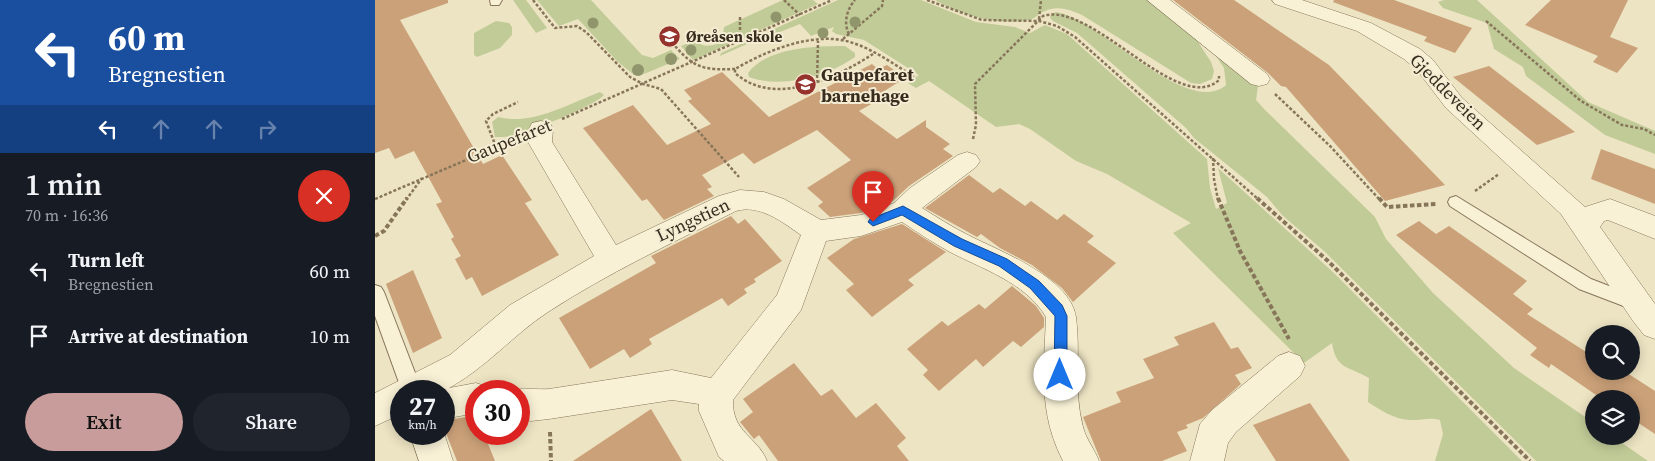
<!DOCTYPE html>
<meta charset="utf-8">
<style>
body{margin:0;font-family:"Source Serif 4",serif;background:#20242c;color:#f1f3f6;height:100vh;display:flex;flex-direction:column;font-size:19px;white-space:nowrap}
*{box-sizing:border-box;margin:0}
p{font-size:16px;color:#9ea1a6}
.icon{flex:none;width:28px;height:28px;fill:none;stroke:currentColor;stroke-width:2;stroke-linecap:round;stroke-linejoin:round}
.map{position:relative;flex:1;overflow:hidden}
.panel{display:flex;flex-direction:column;background:#171b24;width:375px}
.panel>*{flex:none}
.banner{background:#1a4fa0;color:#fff;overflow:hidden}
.fabs{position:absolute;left:1210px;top:325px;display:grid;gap:10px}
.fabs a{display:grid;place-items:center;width:55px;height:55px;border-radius:50%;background:#171b24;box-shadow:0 2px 12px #0003;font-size:25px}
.speed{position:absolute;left:15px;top:380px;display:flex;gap:10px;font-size:25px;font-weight:700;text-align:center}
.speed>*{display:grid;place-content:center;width:65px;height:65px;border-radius:50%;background:#171b24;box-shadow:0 2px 12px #0003;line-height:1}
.speed small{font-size:12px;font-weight:400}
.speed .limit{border:8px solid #d22;background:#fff;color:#111}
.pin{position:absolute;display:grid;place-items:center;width:42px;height:42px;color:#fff;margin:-51px -21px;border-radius:50% 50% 50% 0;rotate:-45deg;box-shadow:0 0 5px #0007}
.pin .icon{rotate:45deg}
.me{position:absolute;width:55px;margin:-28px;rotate:0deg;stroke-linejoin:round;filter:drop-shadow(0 0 4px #0008)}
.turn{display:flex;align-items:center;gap:18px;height:105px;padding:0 25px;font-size:22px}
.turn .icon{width:65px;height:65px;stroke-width:2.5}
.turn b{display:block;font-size:35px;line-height:42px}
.lanes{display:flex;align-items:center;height:48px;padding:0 25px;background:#0003;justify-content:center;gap:25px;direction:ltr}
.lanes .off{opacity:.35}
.round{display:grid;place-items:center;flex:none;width:52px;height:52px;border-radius:26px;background:#20242c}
.summary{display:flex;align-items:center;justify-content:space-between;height:85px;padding:0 25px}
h1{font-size:30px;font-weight:600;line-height:38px}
.action{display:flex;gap:10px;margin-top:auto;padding:10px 25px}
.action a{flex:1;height:58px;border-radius:30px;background:#c89c9b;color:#111;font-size:20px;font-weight:600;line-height:58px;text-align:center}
.action a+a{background:#20242c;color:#f1f3f6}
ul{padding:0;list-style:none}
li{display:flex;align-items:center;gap:15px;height:65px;padding:0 25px}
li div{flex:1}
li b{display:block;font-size:19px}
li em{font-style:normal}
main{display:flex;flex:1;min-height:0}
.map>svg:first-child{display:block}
.green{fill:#c1cb97}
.building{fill:#cba179}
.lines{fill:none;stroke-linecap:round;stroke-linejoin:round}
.service-casing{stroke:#87755a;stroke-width:2}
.minor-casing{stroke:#87755a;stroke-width:1}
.path-far1{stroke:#87755a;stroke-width:2.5;stroke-dasharray:3 2;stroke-linecap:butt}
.path{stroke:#87755a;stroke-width:4;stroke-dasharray:4.5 2.5;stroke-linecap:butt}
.service{fill:#f8f1d6;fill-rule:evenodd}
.minor{fill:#f8f1d6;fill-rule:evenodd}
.tree{fill:#90956c}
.route{fill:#1a73e8;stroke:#114b97}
.labels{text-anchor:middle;stroke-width:4;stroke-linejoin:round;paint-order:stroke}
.far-poi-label{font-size:15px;font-weight:bold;fill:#372c1e;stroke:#f5edd3;text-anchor:start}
.poi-label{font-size:18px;font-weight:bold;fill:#372c1e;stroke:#f5edd3;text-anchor:start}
.street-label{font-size:18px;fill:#372c1e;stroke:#f5edd3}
</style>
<main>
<section class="panel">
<div class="banner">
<div class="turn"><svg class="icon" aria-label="left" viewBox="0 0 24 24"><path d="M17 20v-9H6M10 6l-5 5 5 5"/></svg><div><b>60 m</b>Bregnestien</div></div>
<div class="lanes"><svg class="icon" aria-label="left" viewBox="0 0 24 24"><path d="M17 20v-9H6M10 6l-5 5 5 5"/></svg><svg class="icon off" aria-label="ahead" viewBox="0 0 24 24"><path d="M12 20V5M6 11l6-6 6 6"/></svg><svg class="icon off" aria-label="ahead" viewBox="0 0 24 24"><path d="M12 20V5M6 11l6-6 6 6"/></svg><svg class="icon off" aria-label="right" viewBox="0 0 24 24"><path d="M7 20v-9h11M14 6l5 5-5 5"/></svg></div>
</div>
<div class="summary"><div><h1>1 min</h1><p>70 m · 16:36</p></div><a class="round" style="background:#d93025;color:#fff"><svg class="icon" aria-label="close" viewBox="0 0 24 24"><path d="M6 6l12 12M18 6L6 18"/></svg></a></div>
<ul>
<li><svg class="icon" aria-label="left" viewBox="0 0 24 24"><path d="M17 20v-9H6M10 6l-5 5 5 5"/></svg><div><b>Turn left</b><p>Bregnestien</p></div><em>60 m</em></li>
<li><svg class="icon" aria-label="arrive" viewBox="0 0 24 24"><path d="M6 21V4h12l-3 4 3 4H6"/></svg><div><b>Arrive at destination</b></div><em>10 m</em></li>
</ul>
<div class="action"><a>Exit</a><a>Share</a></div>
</section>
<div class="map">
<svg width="1280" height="461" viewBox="0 0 1280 461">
<rect width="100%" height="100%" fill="#ede4c3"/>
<g class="green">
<polygon points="138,0 151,0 172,28 161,33"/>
<polygon points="162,0 216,0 267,55 278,58 296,50 305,59 269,74 259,75 242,61 203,19 184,26"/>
<path d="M408 0H438L443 4 318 60 306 46 320 40C330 50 340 45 353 39L348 34 349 27Z"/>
<path d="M463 0H546L601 22 640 27 655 33 670 25 692 34 832 159 835 188 841 209 852 203 843 168 959 273 1147 461H1060L1068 434 1065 420C1055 417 1047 420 1037 420 1022 421 1005 410 993 402L994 378C974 366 961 370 957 343L929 363 798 233 816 223 732 174 701 161 655 129 644 124 621 127 554 81 541 88 533 83 544 75 489 40 461 34 457 31 459 27 436 36 425 24 400 34 397 33 345 56 346 53Z"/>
<path d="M560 0H774L816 31 836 62 839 71 837 79 825 84 816 83 707 15C696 10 682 5 670 11 663 13 661 19 653 20 624 26 585 15 560 0Z"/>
<polygon points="1069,0 1102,0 1213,102 1280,131 1280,154 1230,135 1151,76 1148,67 1119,49 1112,23 1068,8 1063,2"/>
<path d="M681 12C724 18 812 119 851 85L849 68 837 50 872 74 883 86 881 100 890 110 1000 217 1011 239 1058 293 1139 368 1219 423V436H1237L1273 461H1161L949 251 907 215 892 197 819 138 811 128 702 33 678 21 675 18 676 14Z"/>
<polygon points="121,21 134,23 137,27 137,35 125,48 102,57 99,55 99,33"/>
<path d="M470 46 480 53V57C453 76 407 89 374 77L373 73C393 47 440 46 470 46Z"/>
<path d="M225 92 229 95C219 106 157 131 140 135 134 137 127 137 120 137L117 122 123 117C157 126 193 104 225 92Z"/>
</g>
<g class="building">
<polygon points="0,0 73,0 73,3 25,20 108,164 127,155 157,200 150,203 184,255 107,296 97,277 91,280 80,259 86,256 76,239 79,237 61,204 67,202 39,151 20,159 14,148 0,153"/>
<polygon points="798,0 859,0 954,65 1070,185 1010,201 911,87 906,86 893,73"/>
<polygon points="959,0 1019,0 1097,28 1080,53 1049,41 1052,37 958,2"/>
<polygon points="1176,0 1253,0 1235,37 1263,48 1242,73 1218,62 1223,56 1150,25"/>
<polygon points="497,64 503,69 512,65 530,78 503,95 507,98 484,111 522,139 551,120 551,127 575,144 568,149 578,156 534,186 518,201 486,213 455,217 443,206 448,202 432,188 476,160 442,130 379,164 368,153 327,175 337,187 332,189 339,196 289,220 272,199 267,201 208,128 258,105 292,145 336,124 313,101 317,99 309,90 347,72 394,117"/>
<polygon points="1114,66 1200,132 1162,145 1078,77"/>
<polygon points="1226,149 1280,169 1280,204 1216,179"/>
<polygon points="594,175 618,193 625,188 650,206 656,201 682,220 689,214 719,236 712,242 741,263 698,302 687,288 657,265 625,248 606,234 602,237 550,208"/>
<polygon points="356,216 363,224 370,219 407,261 379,279 381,282 369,289 372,293 353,306 347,298 274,339 277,344 255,358 249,349 215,369 184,318 281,263 276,256"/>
<polygon points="1044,221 1061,234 1074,226 1152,281 1138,294 1158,309 1152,314 1219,357 1219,371 1249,371 1280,391 1280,434 1256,418 1256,399 1227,399 1176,364 1174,368 1155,355 1162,348 1021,235"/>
<polygon points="527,224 571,252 533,280 539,285 497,317 471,290 479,284 452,258 479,239"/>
<polygon points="38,270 67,338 38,353 11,284"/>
<polygon points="637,286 661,306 669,318 669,327 646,347 638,341 608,367 601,359 564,391 548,375 553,370 532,349 567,321 573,326 604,304 610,309"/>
<polygon points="839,322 856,349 863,347 877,368 860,375 866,384 828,418 811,425 813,428 802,432 812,451 787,461 726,461 708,417 746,402 741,392 779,378 768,359 804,345 799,337"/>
<polygon points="419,363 446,396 457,389 481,418 501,403 531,438 522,446 534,461 403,461 384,435 379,439 365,422 378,412 368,399"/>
<polygon points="935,403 975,461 901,461 878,425"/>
<polygon points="276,409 307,461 198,461"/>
<polygon points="101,415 101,434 109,434 120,461 82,461 69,428 69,421"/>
</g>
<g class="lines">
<defs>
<g id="service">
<polygon points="115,0 127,0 124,5 116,5"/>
<polygon points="1081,196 1216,279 1265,298 1268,303 1265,308 1259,310 1204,289 1075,206 1073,202 1075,198"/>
<polygon points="0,285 6,287 9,292 47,391 27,391 0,316"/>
</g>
<g id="minor">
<polygon points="772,0 795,0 892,74 895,79 892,84 884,86 876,84"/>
<polygon points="897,0 927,0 996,23 1045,49 1058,60 1087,98 1210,207 1235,199 1280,216 1280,239 1233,220 1229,221 1225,227 1280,304 1280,339 1269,335 1258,321 1186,214 1071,108 1042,70 1029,59 982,31 900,4"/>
<path d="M166 121 175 123 178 129 177 142 241 245 344 196 365 190 389 192 409 199 446 220 486 215 519 203 535 188 583 155 592 152 601 155 605 161 601 167 547 208C562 217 577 227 593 235 624 251 695 277 701 317 706 355 698 389 708 427 711 439 720 450 724 461H688C663 413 669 369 671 317 650 282 607 269 573 251 557 242 542 232 527 222L486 236 451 241 426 310 358 400C357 433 382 436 392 461H349L344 457 324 411V404L297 400 174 419 156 421 144 419V391H137C148 387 162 390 174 389L297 370 336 378 402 295 426 235C407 222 385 204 361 211 297 243 233 273 173 312 138 335 112 367 74 388L101 383 113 387 114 391H101V413L69 419V391H26V414L0 426V393L75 355 135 305 219 256 153 142 154 129 157 123Z"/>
<polygon points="914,352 925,356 930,366 925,376 861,432 853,443 849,461 815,461 825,424 837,410 903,356"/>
<polygon points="35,434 69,433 78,461 44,461"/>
</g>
</defs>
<use href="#service" class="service-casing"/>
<use href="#minor" class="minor-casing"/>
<g class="path-far1">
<polyline points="158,0 180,28 202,26 211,32 255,77 268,84 286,89 364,177"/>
<polyline points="409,0 425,15"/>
<polyline points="552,0 607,20 664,21 682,26 700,37 884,200"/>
<polyline points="365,17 365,41"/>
<polyline points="664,19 666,0"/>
<polyline points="1111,21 1206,101 1247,125 1269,129 1280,135"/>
<path d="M474 34C468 23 472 9 480 0"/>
<polyline points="468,39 507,6 508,0"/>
<path d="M300 46C320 69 330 70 360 69"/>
<path d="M498 54C461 78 399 108 360 73V69C391 51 438 31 475 42 498 49 519 64 539 77"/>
<polyline points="442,83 443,41"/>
<polyline points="900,94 955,146 1005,200"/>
<polyline points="187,119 457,0"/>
<path d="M598 139 601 125 600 84 668 16C717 0 803 117 844 80V76"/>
<polyline points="121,147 111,121 118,114 143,102"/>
<polyline points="838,158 839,179 843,200"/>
<polyline points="1100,191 1124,174"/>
<polyline points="0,199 140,139"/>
<polyline points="31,200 47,178"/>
</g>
<g class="path">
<polyline points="843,198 865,251 914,339"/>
<polyline points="882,198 953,261 1155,461"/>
<polyline points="1004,198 1012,207 1062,204"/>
<polyline points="0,236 9,231 32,198"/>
<polyline points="175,432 176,461"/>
</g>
<use href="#service" class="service"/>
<use href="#minor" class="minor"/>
</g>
<g class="tree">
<circle cx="401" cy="17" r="5.5"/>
<circle cx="480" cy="22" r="5.5"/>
<circle cx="218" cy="23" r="5.5"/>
<circle cx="448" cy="33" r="5.5"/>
<circle cx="316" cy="50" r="5.5"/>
<circle cx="296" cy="59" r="6"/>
<circle cx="263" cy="70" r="6"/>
</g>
<polygon class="route" points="528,206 587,239 632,259 664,281 687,305 692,316 692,375 690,380 685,381 681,380 679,375 680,316 655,288 624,266 579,246 527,215 498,226 493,222 495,219"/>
<defs>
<symbol id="school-disc" viewBox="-11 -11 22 22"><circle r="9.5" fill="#95322b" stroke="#f5edd3"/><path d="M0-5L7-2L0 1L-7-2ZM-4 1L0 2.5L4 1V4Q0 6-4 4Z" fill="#fff"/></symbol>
</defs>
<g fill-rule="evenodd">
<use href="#school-disc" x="282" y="24" width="25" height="25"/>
<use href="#school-disc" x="418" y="72" width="25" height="25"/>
</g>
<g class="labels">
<g class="far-poi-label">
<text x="311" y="42">Øreåsen skole</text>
</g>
<g class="poi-label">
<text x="446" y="81">Gaupefaret<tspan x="446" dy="21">barnehage</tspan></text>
</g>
<g class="street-label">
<text transform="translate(1073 92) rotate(45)" y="6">Gjeddeveien</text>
<text transform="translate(134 141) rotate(-22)" y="6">Gaupefaret</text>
<text transform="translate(318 220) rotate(-25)" y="6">Lyngstien</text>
</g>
</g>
</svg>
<div class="fabs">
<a><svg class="icon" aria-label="search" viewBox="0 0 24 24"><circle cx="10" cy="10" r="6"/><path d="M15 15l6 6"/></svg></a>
<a><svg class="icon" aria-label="layers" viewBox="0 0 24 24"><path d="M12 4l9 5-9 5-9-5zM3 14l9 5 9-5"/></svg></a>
</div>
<div class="speed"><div>27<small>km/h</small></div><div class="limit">30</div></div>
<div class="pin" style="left:498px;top:222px;background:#d93025"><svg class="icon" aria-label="arrive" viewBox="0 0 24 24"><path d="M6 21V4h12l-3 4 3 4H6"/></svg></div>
<svg class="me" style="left:685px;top:375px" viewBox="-20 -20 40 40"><circle r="19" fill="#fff"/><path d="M0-13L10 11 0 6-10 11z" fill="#1a73e8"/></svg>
</div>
</main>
